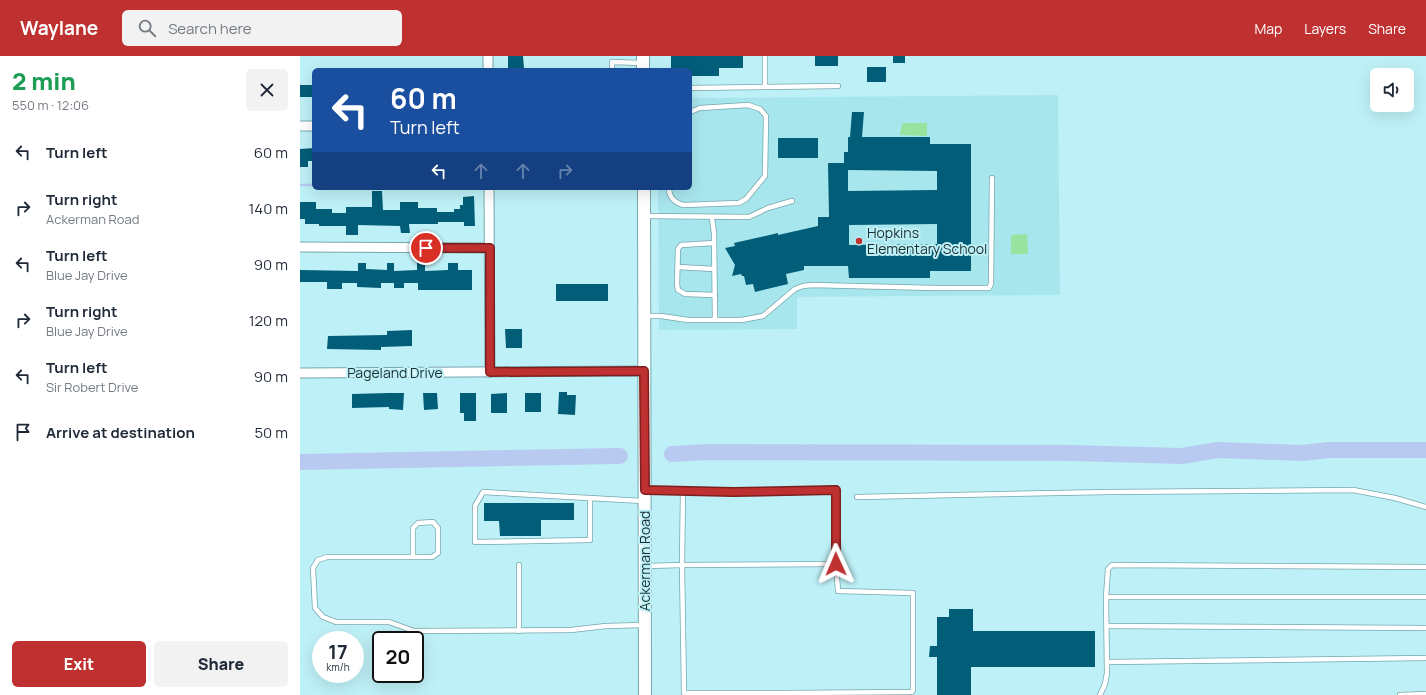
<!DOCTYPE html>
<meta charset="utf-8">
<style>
body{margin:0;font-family:Manrope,sans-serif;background:#f2f2f3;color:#1f2937;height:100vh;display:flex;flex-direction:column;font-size:15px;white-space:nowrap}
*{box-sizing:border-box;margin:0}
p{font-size:13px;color:#747a83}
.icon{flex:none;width:22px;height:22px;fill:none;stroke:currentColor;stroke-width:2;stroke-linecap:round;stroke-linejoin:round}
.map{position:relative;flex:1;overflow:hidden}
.drawer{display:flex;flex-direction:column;background:#fff;width:300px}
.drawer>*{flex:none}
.hud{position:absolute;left:12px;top:12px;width:380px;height:122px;border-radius:6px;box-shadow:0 4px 16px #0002;background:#1a4fa0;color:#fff;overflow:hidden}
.tools{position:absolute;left:1070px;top:12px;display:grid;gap:8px}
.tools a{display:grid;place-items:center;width:44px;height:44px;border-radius:6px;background:#fff;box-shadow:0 4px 16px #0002;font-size:20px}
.speed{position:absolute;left:12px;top:575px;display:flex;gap:8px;font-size:20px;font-weight:700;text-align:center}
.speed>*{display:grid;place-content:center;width:52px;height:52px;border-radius:50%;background:#fff;box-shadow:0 4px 16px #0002;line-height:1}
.speed small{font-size:10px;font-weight:400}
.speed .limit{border:2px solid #111;border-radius:6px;background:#fff;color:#111}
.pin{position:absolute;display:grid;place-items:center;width:34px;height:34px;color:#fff;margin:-17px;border:2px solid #fff;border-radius:50%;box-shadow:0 1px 4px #0007}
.me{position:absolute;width:44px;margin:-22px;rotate:359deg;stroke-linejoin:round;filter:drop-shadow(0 0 3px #0008)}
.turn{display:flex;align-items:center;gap:14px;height:84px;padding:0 12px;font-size:18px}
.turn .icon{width:52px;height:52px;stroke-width:2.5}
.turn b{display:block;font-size:28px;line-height:34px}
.lanes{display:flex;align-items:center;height:38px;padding:0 12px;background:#0003;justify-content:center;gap:20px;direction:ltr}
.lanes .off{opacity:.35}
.round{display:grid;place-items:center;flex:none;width:42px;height:42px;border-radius:6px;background:#f2f2f3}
.head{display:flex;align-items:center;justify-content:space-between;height:68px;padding:0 12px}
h1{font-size:24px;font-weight:800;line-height:30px;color:#1e9e55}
.button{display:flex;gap:8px;margin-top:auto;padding:8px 12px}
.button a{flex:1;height:46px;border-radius:6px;background:#bf3030;color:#fff;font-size:16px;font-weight:800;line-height:46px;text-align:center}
.button a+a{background:#f2f2f3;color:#1f2937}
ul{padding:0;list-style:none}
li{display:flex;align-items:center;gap:12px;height:56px;padding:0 12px}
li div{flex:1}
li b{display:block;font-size:15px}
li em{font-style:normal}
header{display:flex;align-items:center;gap:24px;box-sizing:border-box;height:56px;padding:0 20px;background:#bf3030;color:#fff}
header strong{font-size:19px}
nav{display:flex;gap:22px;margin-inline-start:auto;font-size:14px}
.search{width:280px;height:36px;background:#f2f2f3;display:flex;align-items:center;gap:10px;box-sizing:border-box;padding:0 14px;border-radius:6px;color:#747a83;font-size:15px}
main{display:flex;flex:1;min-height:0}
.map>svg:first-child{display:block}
.built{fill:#a8e6ee}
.green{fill:#98e39d}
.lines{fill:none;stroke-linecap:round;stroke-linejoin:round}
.stream{stroke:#b8caf0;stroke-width:2.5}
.river{stroke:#b8caf0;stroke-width:16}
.building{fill:#025d78;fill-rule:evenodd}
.service-casing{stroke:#75a6ac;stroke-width:6}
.minor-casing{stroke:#75a6ac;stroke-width:11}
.tertiary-casing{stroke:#75a6ac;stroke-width:14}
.service{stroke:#fff;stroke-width:4.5}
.minor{stroke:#fff;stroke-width:9}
.tertiary{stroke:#fff;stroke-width:12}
.route-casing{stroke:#7c1f1f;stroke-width:10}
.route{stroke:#bf3030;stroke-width:7}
.poi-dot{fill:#bf3030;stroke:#bef1f7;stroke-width:1.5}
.labels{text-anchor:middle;stroke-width:4;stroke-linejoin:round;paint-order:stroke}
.poi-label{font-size:14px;fill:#1b2f32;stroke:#bef1f7;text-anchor:start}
.street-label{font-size:14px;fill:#1b2f32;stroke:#bef1f7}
</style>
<header>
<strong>Waylane</strong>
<div class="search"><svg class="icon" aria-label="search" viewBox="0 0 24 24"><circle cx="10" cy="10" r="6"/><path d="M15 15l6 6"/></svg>Search here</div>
<nav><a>Map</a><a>Layers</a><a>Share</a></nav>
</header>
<main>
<section class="drawer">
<div class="head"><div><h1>2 min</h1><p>550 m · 12:06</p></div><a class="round"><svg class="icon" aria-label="close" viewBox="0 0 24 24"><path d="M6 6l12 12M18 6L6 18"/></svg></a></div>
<ul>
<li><svg class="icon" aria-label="left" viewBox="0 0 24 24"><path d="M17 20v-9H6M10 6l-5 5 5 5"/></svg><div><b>Turn left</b></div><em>60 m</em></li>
<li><svg class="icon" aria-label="right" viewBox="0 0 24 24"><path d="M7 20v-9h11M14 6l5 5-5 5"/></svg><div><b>Turn right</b><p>Ackerman Road</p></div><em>140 m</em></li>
<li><svg class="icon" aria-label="left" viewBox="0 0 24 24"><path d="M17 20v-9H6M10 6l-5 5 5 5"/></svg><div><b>Turn left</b><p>Blue Jay Drive</p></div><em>90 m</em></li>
<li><svg class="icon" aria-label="right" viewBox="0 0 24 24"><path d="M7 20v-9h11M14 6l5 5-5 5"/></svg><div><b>Turn right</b><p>Blue Jay Drive</p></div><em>120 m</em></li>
<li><svg class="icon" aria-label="left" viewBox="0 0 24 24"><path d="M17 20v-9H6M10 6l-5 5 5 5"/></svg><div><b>Turn left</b><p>Sir Robert Drive</p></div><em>90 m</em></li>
<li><svg class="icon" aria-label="arrive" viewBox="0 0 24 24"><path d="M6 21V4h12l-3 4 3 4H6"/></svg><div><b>Arrive at destination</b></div><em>50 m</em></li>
</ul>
<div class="button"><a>Exit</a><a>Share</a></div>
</section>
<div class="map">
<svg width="1126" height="639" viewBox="0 0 1126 639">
<rect width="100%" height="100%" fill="#bef1f7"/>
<polygon class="built" points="758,39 760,239 497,241 497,273 359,274 358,132 390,132 390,42"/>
<g class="green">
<polygon points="604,67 627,67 627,80 600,79 602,68"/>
<polygon points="727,178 728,198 711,198 711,179"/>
</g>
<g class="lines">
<polyline class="stream" points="0,129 14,129"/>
<g class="river">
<polyline points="372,398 407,396 771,397 882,400 918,394 1002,397 1029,394 1126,394"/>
<polyline points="0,406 320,400"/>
</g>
</g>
<g class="building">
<polygon points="208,0 223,0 224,12 220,12 220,14 208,14"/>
<polygon points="371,0 443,0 443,12 419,12 419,20 390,20 390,14 371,14"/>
<rect x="515" y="0" width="23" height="10"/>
<rect x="593" y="0" width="12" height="7"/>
<rect x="567" y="11" width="19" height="15"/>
<rect x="0" y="29" width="14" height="12"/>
<path d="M552 56H564L562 81H630V88H671V215H630V222H549L548 210H504V214L486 218 488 228 455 236 453 228 446 229 444 220H442L441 218 432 220 435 209 425 192 435 190 434 187 478 177V179L518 170V161H529L528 107H544V96H548V81H550ZM548 114 637 115V134L548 135ZM637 168V188L549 189V169Z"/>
<rect x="478" y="82" width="40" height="20"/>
<polygon points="14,92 14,105 8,105 8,111 0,111 0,93"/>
<polygon points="72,135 82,135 83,154 100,154 100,146 118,146 118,152 137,152 137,156 154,156 154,153 160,153 160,149 163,149 163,141 174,140 175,170 164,170 164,166 138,166 138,168 109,168 110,177 101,177 100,170 58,169 58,179 46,179 46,170 19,170 19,168 5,168 5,163 0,163 0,146 16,146 16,153 32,153 32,157 46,157 46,151 72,151"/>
<polygon points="117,205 125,205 125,215 148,214 148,207 158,207 158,214 172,214 172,234 118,234 118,227 104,227 104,232 94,232 94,227 81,227 81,232 57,231 57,227 42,227 42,233 27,233 27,226 0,226 0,214 58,215 58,207 66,207 66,213 87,214 87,207 94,207 94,215 117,214"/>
<rect x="256" y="228" width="52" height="17"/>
<polygon points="205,273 222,273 222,292 206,292"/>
<polygon points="112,274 112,290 81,291 81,294 27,293 28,280 87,279 87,275"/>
<polygon points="259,336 267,336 267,339 276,339 275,359 258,358"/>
<polygon points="89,337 104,337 103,354 89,353 89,351 52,352 52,338"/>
<polygon points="123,337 137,337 138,353 124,354"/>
<polygon points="160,337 176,337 176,365 164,365 164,357 160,357"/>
<polygon points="207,337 207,357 191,357 191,338"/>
<rect x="225" y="337" width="16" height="19"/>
<polygon points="184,447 274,447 274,464 241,464 241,480 200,480 199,465 184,465"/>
<polygon points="649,553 673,553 673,575 795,575 795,611 671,611 671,639 637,639 637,601 629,601 630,590 637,590 637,561 649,561"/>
</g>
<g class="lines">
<defs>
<g id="service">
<polyline points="465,0 465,31"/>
<polyline points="312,11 312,6 342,7"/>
<polyline points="390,32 538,30"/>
<path d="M369 132C369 141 375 147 384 149L439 147 446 143 465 120 466 60 460 53 448 49 400 52 390 56"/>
<polyline points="346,160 449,161 468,152 492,145"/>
<polyline points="412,162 414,177 415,263"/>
<polyline points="414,187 381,189 378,193 377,228 378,234 385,238 415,239"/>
<polyline points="378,211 414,213"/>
<polyline points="346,260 361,260 388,264 442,264 463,260 495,233 503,230 512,229 634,232 689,232 691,228 692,122"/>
<polyline points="345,434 433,436 536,434 536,508 538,535 613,537 613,634 612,636 486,637 486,639"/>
<polyline points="557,441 809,436 1053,434 1095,442 1126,451"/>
<polyline points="290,442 290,484 175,486 175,450 183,436 343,445"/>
<polyline points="113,500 113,472 118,467 133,466 138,472 138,497 132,501 27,501 18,504 13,512 15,552 23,561 36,566 89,566 114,575 271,574 306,570 343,569"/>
<polyline points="219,509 219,575"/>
<polyline points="346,510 382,509 383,435"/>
<polyline points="806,541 1126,541"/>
<polyline points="807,570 1126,572"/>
<polyline points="808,606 1126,602"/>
<polyline points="486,637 384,637 382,509 536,508"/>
<polyline points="800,639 805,628 807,617 806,541 808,513 812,509 1126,511"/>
<polyline points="1100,639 1126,638"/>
</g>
<g id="minor">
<polyline points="188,0 188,14"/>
<polyline points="0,70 14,70"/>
<polyline points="189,132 190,316"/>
<polyline points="0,191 189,192"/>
<polyline points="0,317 344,315"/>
</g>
<g id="tertiary">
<polyline points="343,0 343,14"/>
<polyline points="344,132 345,639"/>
</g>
</defs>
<use href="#service" class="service-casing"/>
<use href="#minor" class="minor-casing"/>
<use href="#tertiary" class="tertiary-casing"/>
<use href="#service" class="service"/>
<use href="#minor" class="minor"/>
<use href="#tertiary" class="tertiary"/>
</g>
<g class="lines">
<defs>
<polyline id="route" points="126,192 190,192 190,316 344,315 345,434 433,436 536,434 536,508"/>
</defs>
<use href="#route" class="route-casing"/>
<use href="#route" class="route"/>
</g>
<circle class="poi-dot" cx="559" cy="185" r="4"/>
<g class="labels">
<g class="poi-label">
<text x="567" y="182">Hopkins<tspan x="567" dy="16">Elementary School</tspan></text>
</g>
<g class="street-label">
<text x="95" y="322">Pageland Drive</text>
<text transform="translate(345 505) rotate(-90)" y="5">Ackerman Road</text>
</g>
</g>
</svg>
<div class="tools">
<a><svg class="icon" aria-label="sound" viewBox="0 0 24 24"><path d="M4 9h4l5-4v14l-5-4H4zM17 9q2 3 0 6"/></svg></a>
</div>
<div class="speed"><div>17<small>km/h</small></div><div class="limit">20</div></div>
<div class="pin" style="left:126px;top:192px;background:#d93025"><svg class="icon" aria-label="arrive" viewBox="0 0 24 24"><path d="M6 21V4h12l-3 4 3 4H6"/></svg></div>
<svg class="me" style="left:536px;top:508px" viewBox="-20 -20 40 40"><path d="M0-17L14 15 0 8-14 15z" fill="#bf3030" stroke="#fff" stroke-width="4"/></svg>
<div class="hud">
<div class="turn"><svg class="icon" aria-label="left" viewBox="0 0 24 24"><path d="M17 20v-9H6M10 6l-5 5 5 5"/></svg><div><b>60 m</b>Turn left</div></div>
<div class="lanes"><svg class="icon" aria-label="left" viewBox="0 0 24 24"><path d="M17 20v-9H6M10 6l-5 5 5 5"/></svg><svg class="icon off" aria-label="ahead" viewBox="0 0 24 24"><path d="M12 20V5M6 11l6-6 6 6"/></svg><svg class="icon off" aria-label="ahead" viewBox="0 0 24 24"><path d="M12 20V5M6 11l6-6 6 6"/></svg><svg class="icon off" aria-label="right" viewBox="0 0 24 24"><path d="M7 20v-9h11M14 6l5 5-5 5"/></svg></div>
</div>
</div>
</main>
